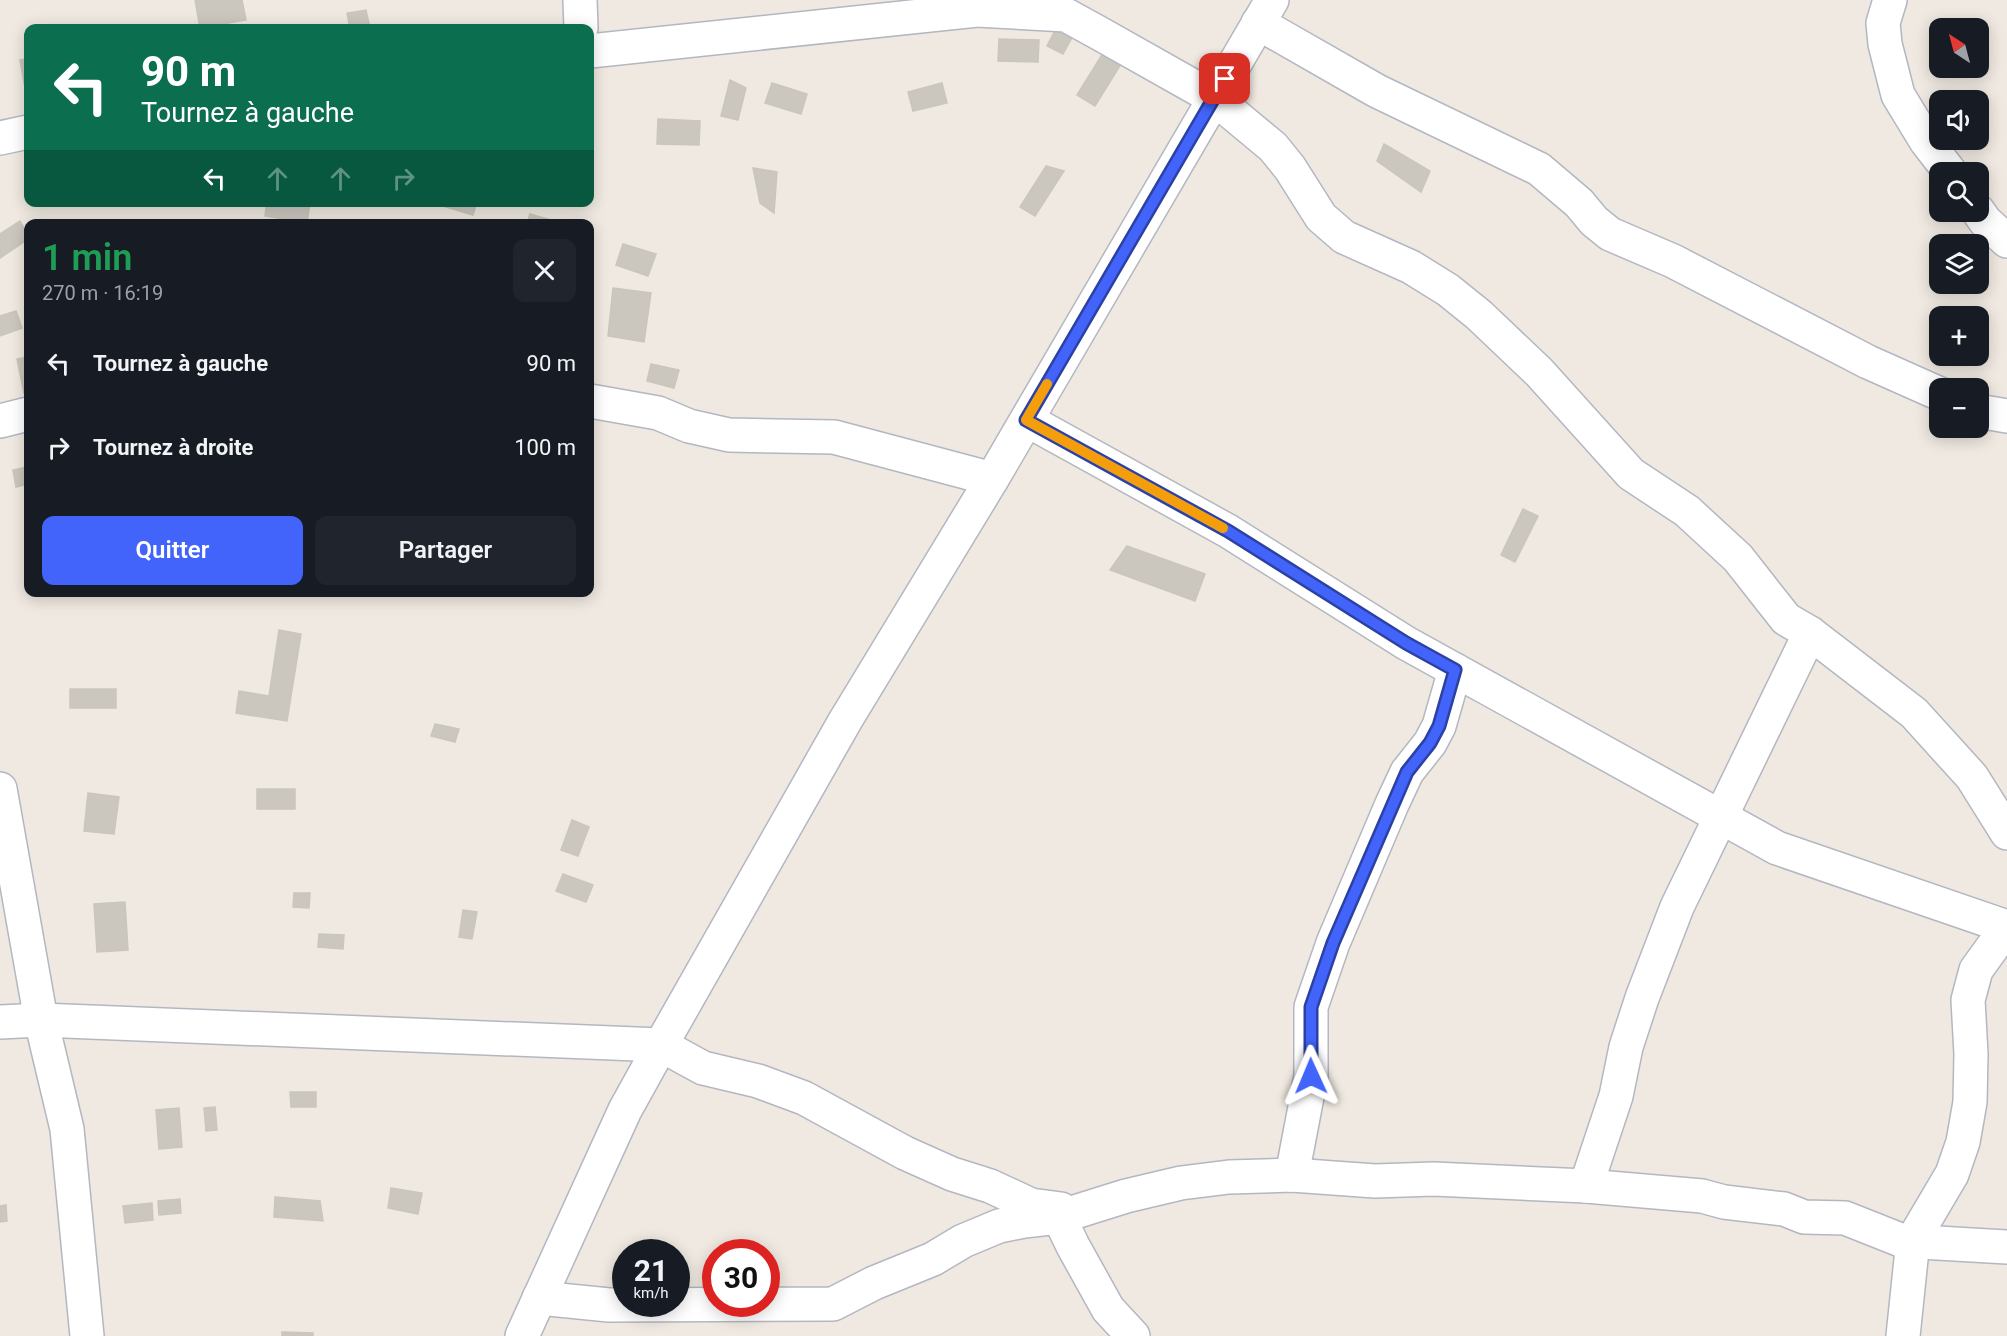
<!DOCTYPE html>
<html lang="fr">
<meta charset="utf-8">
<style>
body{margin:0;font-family:Roboto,sans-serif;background:#20242c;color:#f1f3f6;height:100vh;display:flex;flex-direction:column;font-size:22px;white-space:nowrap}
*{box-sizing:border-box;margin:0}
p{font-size:20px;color:#9ea1a6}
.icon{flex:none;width:33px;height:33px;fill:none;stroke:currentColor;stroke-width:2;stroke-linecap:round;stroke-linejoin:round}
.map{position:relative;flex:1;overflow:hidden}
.drawer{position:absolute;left:24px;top:219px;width:570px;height:378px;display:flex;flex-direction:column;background:#171b24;border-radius:12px;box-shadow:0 3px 15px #0003}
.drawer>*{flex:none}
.banner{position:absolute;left:24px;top:24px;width:570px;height:183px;border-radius:12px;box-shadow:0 3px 15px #0003;background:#0b6e4f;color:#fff;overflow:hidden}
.needle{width:39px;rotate:324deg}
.buttons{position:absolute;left:1929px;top:18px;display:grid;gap:12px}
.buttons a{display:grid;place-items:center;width:60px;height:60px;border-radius:12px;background:#171b24;box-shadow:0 3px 15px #0003;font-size:30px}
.speed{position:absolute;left:612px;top:1239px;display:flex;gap:12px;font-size:30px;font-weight:700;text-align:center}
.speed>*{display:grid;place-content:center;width:78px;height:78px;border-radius:50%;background:#171b24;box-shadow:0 3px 15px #0003;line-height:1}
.speed small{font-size:15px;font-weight:400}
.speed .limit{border:9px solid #d22;background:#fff;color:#111}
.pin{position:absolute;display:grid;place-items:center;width:51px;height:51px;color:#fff;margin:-26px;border-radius:12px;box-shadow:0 3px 9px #0006}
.me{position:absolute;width:66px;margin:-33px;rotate:359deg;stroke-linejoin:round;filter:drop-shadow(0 0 4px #0008)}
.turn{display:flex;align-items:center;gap:21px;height:126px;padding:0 18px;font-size:27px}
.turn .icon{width:78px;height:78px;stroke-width:2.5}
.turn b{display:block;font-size:42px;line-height:51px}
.lanes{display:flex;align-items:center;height:57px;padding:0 18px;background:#0003;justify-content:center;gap:30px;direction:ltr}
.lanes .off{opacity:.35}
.round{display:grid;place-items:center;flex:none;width:63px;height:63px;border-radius:12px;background:#20242c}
.headline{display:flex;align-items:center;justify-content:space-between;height:102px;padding:0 18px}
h1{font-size:36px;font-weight:600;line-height:45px;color:#1e9e55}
.cta{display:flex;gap:12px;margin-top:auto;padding:12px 18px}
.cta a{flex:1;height:69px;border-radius:12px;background:#4264fb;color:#fff;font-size:24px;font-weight:600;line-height:69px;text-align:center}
.cta a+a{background:#20242c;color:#f1f3f6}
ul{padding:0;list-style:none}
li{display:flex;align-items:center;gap:18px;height:84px;padding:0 18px}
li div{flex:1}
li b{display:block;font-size:22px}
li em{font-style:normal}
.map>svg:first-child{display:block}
.building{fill:#cbc7bf;stroke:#cbc5ba;stroke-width:1.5}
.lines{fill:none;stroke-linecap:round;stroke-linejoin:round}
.minor-casing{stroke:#b4b7c1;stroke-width:36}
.minor{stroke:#fff;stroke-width:33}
.route-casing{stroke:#2b41a3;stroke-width:15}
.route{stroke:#4264fb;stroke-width:10}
.slow{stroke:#f59e0b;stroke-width:10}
</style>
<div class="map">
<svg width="2007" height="1336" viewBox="0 0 2007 1336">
<rect width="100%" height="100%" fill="#efe9e1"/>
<g class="building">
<polygon points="195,0 242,0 246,20 200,28"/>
<polygon points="366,10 370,28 350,28 347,13"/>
<polygon points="1060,21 1076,30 1063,54 1047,46"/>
<polygon points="999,39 1039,40 1038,62 998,61"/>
<polygon points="1108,45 1126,56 1095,106 1077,95"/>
<polygon points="28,59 28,104 20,60"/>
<polygon points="730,80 746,88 738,120 721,116"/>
<polygon points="772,83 807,94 801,114 765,103"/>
<polygon points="942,83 947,103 913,111 908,92"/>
<polygon points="658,119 700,121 699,145 657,144"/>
<polygon points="1384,144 1430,171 1421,192 1377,161"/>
<polygon points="1046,166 1064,171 1035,216 1020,207"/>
<polygon points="753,168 777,172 774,213 760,203"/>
<polygon points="267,202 310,202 307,223 265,216"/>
<polygon points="430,202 477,202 473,215"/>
<polygon points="530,214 558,222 557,224 527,224"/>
<polygon points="20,221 28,235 28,239 0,258 0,234"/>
<polygon points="623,244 656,254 648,276 616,265"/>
<polygon points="613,288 651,293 644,342 608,336"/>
<polygon points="16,311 22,328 0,336 0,316"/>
<polygon points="28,357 28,392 24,393 17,359"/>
<polygon points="651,364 679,370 674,388 647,381"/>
<polygon points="28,467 28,484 16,487 13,470"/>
<polygon points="1523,509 1538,516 1515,562 1501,555"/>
<polygon points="1127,546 1205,574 1195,601 1110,570"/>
<polygon points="61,592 95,592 95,596 60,594"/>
<polygon points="279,630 301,634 287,721 236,713 239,691 269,696"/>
<rect x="70" y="689" width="46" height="19"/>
<polygon points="435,724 459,729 455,742 431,736"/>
<rect x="257" y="789" width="38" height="20"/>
<polygon points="88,793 119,797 114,834 84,831"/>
<polygon points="572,820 589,827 578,856 561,850"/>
<polygon points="563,874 593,885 586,902 556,891"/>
<polygon points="294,893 310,893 309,908 293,907"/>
<polygon points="125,902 128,950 97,952 94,904"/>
<polygon points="463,910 477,912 472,939 459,937"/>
<polygon points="319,934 344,935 343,949 318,947"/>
<polygon points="290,1092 316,1092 316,1107 291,1107"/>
<polygon points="215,1107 217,1130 206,1131 204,1108"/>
<polygon points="179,1108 182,1147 159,1149 156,1110"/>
<polygon points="391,1188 422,1193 418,1214 388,1208"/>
<polygon points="275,1197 320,1201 323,1221 274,1217"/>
<polygon points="180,1199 181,1213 159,1215 158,1201"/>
<polygon points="152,1203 153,1220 125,1223 123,1206"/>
<polygon points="6,1205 7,1221 0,1222 0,1206"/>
<polygon points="282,1332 313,1333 313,1336 282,1336"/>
</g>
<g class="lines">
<defs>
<g id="minor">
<polyline points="580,0 581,28"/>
<polyline points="1890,0 1883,23 1885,44 1898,95 1926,141 1950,172"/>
<polyline points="1258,23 1377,91 1539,169 1579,203 1594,221 1610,234 1673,261 1868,362 1940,394"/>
<polyline points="590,51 977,10 1066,15 1097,32 1214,98 1273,147 1290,168 1321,217 1344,237 1411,267 1448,290 1479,315 1539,372 1631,474 1687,511 1738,558 1786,619 1810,633 1914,713 1972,777 2007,833"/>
<polyline points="0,138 28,132"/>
<polyline points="1978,211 1985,221 2007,241"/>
<polyline points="590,401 658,413 689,426 729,435 834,437 992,479"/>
<polyline points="1978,411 2007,416"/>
<polyline points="1027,420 1228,531 1406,643 1777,848 2007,927 1976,970 1968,1000 1971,1054 1970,1102 1963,1142 1952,1174 1913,1240 1903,1336"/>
<polyline points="0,421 28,414"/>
<polyline points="0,789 41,1020 67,1129 87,1336"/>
<polyline points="0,1022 41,1020 661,1045 703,1068 758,1081 804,1098 905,1153 952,1174 990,1186 1031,1205 1061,1209"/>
<polyline points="1292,1175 1311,1076 1311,1007 1333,943 1392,804 1407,772 1430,743 1439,726 1455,670"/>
<polyline points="1586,1186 1616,1096 1626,1047 1642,998 1677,907 1810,633"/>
<polyline points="1059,1217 1073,1246 1108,1309 1133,1336"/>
<polyline points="539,1298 609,1305 833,1304 874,1283 933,1259 963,1241 999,1226 1024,1221 1059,1217 1126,1196 1181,1183 1229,1177 1292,1175 1375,1181 1434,1179 1586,1186 1702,1196 1724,1202 1784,1209 1804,1217 1845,1218 1903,1241 2007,1247"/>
<polyline points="522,1336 625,1110 661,1045 845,721 992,479 1272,0"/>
</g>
</defs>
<use href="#minor" class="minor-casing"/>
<use href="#minor" class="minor"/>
</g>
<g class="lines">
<defs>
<polyline id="route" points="1225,79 1026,420 1228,531 1406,643 1455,670 1439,726 1430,743 1407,772 1333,943 1311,1007 1311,1076"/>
</defs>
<use href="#route" class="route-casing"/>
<use href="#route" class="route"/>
<polyline class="slow" points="1047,384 1026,420 1223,528"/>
</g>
</svg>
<div class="buttons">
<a><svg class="needle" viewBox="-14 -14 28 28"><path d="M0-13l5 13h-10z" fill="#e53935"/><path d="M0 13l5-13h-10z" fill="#9ea1a6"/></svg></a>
<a><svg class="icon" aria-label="sound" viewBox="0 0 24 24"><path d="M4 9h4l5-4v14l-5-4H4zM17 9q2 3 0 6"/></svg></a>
<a><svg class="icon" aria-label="search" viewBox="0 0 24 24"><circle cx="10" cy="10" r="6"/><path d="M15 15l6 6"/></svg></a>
<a><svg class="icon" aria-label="layers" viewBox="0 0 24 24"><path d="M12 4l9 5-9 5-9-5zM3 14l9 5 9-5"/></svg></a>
<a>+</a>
<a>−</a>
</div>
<div class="speed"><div>21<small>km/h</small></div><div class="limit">30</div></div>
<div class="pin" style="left:1225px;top:79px;background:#d93025"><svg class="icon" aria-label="arrive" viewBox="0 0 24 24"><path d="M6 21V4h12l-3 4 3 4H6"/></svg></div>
<svg class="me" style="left:1311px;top:1076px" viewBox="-20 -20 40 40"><path d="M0-17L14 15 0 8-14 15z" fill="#4264fb" stroke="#fff" stroke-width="4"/></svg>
<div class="banner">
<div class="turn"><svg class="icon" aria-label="left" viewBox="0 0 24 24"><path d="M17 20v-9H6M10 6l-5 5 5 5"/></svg><div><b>90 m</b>Tournez à gauche</div></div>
<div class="lanes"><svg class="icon" aria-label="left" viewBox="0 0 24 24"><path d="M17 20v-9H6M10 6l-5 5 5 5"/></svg><svg class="icon off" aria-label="ahead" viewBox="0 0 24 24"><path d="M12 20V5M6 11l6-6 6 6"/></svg><svg class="icon off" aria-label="ahead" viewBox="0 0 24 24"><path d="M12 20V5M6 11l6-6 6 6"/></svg><svg class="icon off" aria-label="right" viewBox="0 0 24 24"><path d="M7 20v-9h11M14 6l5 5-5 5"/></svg></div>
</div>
<section class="drawer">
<div class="headline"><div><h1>1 min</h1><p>270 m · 16:19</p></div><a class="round"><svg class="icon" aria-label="close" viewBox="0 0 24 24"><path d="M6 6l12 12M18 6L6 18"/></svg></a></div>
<ul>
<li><svg class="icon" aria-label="left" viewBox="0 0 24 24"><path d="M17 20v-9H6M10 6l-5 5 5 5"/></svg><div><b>Tournez à gauche</b></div><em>90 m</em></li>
<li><svg class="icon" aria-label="right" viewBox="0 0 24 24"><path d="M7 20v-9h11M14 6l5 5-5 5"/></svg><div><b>Tournez à droite</b></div><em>100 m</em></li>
</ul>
<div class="cta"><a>Quitter</a><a>Partager</a></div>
</section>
</div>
